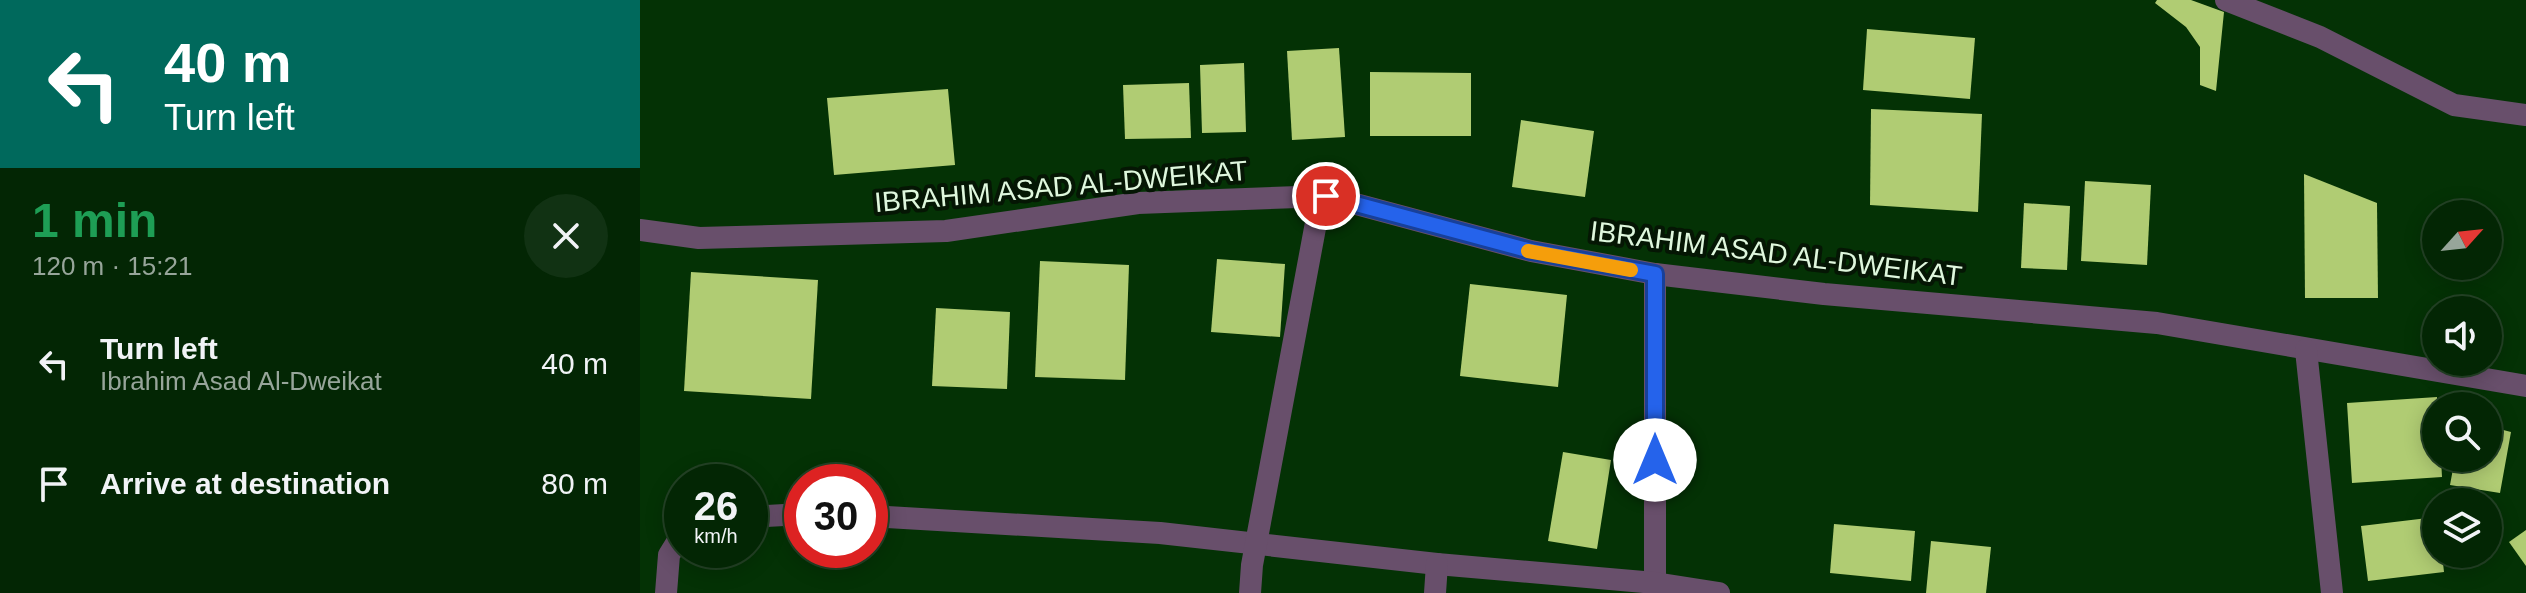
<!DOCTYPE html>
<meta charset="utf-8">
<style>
body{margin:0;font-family:Arial,sans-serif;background:#113213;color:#f1f3f6;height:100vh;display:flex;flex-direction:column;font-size:30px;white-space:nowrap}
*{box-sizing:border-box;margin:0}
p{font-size:26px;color:#97a59a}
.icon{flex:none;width:44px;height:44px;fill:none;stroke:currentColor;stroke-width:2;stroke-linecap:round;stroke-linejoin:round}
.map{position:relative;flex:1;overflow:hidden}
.sheet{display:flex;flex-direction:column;background:#032604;width:640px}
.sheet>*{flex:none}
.guide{background:#00695c;color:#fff;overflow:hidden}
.needle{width:52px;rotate:63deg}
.fabs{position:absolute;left:1782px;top:200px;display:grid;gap:16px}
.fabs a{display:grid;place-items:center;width:80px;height:80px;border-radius:50%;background:#032604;box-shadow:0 4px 20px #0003,0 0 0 2px #244326;font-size:40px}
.speed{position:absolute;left:24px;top:464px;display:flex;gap:16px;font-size:40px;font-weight:700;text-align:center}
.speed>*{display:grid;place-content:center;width:104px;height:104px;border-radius:50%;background:#032604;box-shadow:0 4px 20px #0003,0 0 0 2px #244326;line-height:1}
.speed small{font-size:20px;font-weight:400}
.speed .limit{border:12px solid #d22;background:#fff;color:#111}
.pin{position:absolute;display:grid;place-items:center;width:68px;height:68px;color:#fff;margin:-34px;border:4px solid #fff;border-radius:50%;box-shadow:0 2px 8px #0007}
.me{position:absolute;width:88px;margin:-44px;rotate:0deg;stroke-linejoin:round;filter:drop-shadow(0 0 6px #0008)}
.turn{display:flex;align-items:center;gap:28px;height:168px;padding:0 32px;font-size:36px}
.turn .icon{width:104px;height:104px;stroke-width:2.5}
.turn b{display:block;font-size:56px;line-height:68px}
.round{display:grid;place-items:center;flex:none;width:84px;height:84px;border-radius:42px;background:#113213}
.overview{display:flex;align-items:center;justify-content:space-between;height:136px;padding:0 32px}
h1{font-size:48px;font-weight:700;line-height:60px;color:#1e9e55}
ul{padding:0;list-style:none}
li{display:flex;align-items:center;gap:24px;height:120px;padding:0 32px}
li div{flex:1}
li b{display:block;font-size:30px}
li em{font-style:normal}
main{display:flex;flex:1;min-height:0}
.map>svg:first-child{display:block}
.building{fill:#b0cc73}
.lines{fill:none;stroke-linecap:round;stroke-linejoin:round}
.street{stroke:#684f6b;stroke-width:22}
.route-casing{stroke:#184099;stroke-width:20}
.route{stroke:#2563eb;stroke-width:14}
.slow{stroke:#f59e0b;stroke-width:14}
.labels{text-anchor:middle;stroke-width:8;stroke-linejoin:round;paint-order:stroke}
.street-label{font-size:28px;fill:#dff7dd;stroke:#051604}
</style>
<main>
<section class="sheet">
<div class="guide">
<div class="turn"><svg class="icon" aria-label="left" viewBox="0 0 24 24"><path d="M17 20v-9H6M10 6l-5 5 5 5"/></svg><div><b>40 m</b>Turn left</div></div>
</div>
<div class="overview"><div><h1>1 min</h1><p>120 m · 15:21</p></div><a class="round"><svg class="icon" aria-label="close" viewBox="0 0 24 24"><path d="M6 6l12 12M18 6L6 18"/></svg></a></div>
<ul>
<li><svg class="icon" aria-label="left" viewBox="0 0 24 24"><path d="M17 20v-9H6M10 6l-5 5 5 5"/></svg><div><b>Turn left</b><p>Ibrahim Asad Al-Dweikat</p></div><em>40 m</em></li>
<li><svg class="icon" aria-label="arrive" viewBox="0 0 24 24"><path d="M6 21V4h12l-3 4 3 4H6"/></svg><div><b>Arrive at destination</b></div><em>80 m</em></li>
</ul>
</section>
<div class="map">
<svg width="1886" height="593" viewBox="0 0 1886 593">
<rect width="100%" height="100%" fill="#043205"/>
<g class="building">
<polygon points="1517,0 1551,0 1584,12 1576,91 1560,85 1560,47 1546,27 1515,3"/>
<polygon points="1227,29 1335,38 1330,99 1223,90"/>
<polygon points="699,48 705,137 652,140 647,51"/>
<polygon points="604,63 606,132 562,133 560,65"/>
<polygon points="730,72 831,73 831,136 730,136"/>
<polygon points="549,83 551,138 485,139 483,85"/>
<polygon points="308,89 315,165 194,175 187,98"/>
<polygon points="1231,109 1342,114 1338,212 1230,205"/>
<polygon points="881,120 954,131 945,197 872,187"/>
<polygon points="1664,174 1737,203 1738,298 1665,298"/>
<polygon points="1445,181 1511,185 1507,265 1441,261"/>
<polygon points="1384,203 1430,206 1427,270 1381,268"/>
<polygon points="577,259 645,264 640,337 571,332"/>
<polygon points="400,261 489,265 485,380 395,377"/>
<polygon points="51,272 178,280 171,399 44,391"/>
<polygon points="830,284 927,295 918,387 820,376"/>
<polygon points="296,308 370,312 367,389 292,386"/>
<polygon points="1797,397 1796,458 1801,458 1802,477 1712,483 1707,403"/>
<polygon points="1848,426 1871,432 1860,493 1810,485 1815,458 1848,458"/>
<polygon points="923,452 971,460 957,549 908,541"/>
<polygon points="1796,517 1796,554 1802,554 1804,572 1728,581 1721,526"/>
<polygon points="1194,524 1275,531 1271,581 1190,573"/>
<polygon points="1886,530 1886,566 1869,542"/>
<polygon points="1291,541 1351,547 1346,593 1286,593"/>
</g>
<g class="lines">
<g class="street">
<polyline points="1586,0 1680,37 1814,105 1886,115"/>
<polyline points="0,230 59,238 306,231 498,203 686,196 891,251 1015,274 1184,294 1517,323 1886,386"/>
<polyline points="1015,274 1015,583"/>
<polyline points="1666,350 1692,593"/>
<polyline points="230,516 520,533 797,564 1015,583 1079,593"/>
<polyline points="110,517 162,514"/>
<polyline points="26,593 29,555 42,534"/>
<polyline points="610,593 612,565 681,196"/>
<polyline points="795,593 797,564"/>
</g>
</g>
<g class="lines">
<defs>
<polyline id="route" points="686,196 891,251 1015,274 1015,460"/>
</defs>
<use href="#route" class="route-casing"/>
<use href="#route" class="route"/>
<polyline class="slow" points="888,251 991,270"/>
</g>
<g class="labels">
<g class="street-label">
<text transform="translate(421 186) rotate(-5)" y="10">IBRAHIM ASAD AL-DWEIKAT</text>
<text transform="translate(1136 253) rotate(7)" y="10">IBRAHIM ASAD AL-DWEIKAT</text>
</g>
</g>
</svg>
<div class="fabs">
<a><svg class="needle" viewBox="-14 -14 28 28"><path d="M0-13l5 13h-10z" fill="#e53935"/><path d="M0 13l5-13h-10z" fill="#97a59a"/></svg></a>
<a><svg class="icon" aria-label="sound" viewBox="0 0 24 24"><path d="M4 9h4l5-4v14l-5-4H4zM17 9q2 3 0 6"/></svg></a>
<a><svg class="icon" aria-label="search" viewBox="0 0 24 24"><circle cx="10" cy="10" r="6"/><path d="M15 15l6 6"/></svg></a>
<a><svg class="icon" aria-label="layers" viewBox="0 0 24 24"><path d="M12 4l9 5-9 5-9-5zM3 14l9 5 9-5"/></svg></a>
</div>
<div class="speed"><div>26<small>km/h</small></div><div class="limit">30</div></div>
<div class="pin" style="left:686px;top:196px;background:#d93025"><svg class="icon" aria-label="arrive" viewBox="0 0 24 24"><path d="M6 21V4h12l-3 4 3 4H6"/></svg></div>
<svg class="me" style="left:1015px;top:460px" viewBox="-20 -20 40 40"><circle r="19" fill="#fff"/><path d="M0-13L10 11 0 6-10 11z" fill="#2563eb"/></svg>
</div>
</main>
